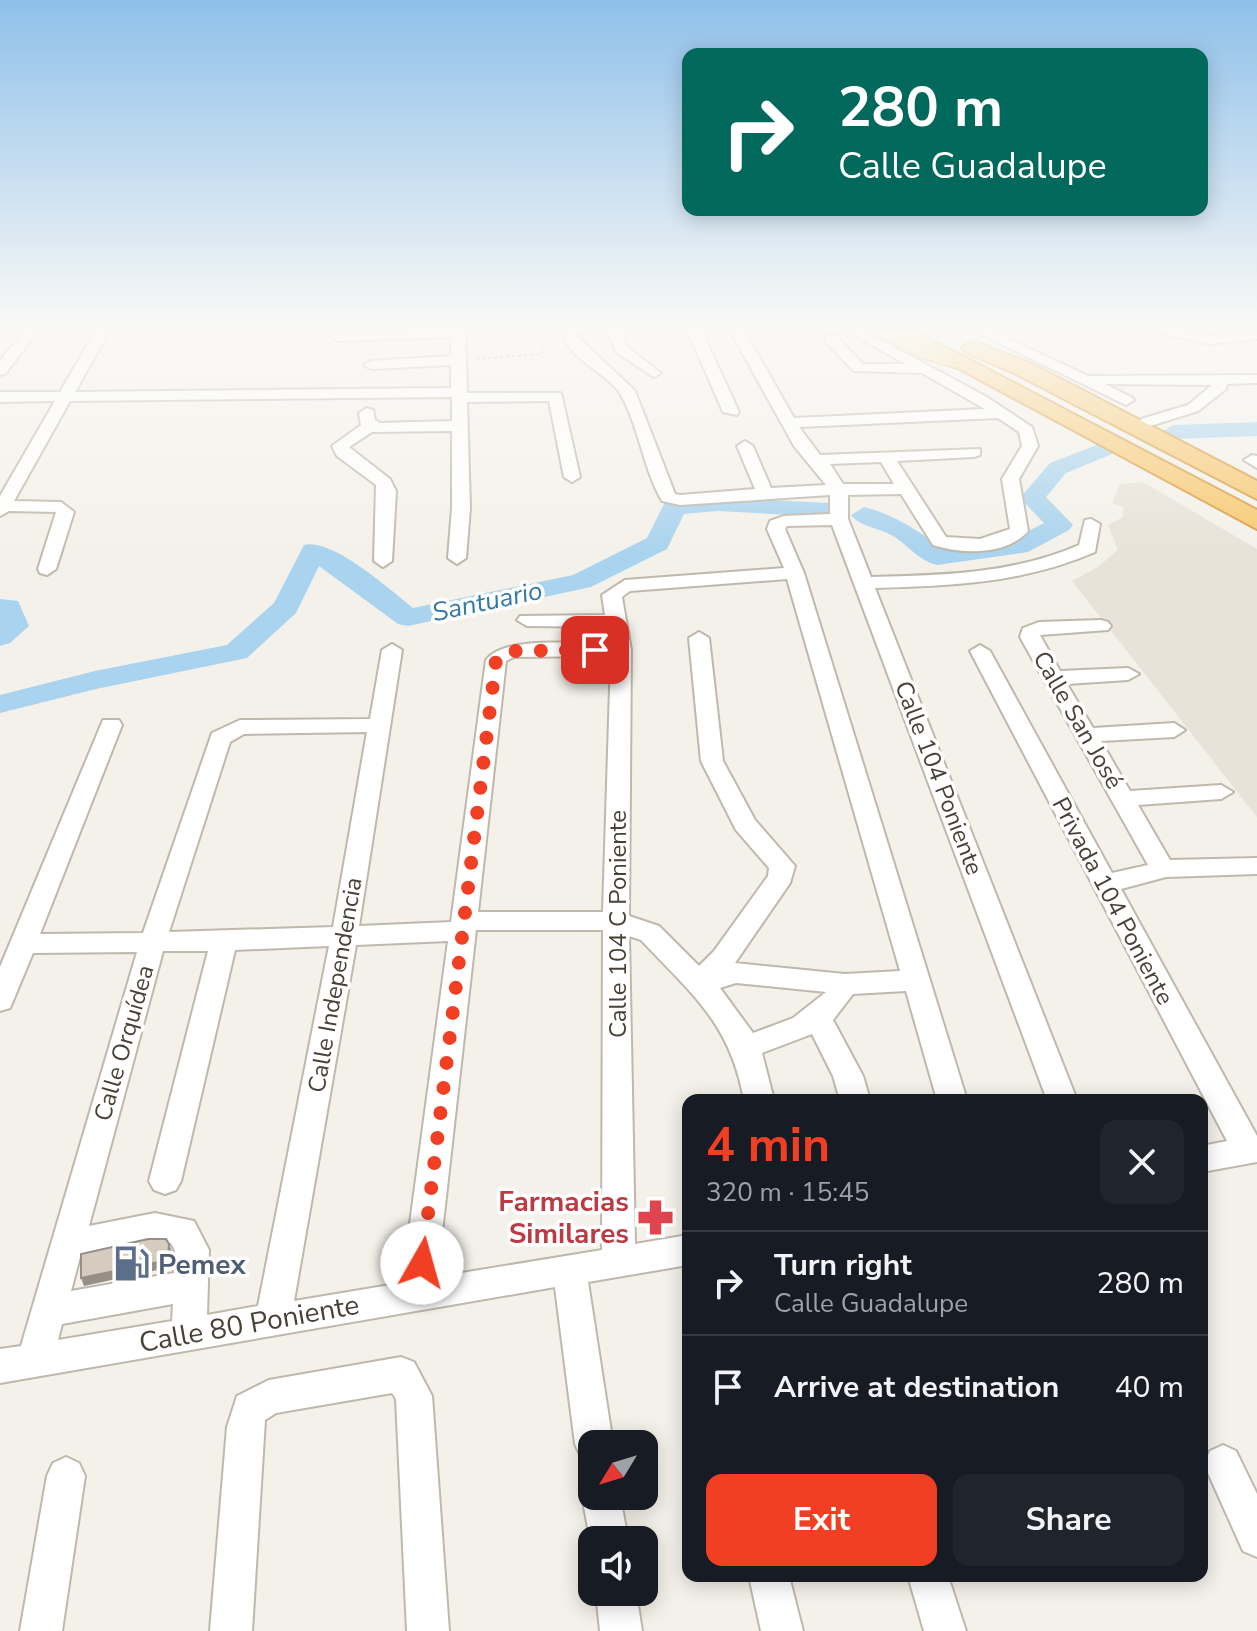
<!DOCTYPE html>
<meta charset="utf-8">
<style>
body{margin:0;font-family:"Nunito Sans",sans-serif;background:#20242c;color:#f1f3f6;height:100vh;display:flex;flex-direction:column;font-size:30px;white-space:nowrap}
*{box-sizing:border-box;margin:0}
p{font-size:26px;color:#9ea1a6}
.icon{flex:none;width:44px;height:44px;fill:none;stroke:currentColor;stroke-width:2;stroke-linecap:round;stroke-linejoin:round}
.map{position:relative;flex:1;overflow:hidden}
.sheet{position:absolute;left:682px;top:1094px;width:526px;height:488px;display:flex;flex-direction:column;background:#171b24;border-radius:16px;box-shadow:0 4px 20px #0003}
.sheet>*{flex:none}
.hud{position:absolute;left:682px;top:48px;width:526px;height:168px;border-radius:16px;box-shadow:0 4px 20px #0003;background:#00695c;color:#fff;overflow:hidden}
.needle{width:52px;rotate:232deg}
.fabs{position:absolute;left:578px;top:1430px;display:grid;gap:16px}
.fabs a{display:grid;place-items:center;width:80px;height:80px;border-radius:16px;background:#171b24;box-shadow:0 4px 20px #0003;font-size:40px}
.pin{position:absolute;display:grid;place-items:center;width:68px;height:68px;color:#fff;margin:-34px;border-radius:16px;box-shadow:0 4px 12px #0006}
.me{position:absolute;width:88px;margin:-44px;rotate:7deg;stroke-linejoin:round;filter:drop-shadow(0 0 6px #0008)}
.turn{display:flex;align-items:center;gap:28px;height:168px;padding:0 24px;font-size:36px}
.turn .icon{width:104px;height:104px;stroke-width:2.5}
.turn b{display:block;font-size:56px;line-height:68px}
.round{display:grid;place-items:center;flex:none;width:84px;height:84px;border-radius:16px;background:#20242c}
.summary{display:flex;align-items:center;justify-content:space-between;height:136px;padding:0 24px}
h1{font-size:48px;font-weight:700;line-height:60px;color:#f13f24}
.action{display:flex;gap:16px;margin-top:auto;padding:16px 24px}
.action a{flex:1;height:92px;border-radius:16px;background:#f13f24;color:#fff;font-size:32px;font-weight:700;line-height:92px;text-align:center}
.action a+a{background:#20242c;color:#f1f3f6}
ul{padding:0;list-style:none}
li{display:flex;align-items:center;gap:24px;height:104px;padding:0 24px;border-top:2px solid #363941}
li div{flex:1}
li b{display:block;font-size:30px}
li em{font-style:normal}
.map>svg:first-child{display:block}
.residential{fill:#e8e2d8}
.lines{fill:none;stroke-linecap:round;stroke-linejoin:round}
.river{fill:#a9d3ee;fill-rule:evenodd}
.minor-casing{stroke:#bfb8ac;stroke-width:4}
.major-casing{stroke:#dfbb6c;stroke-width:4}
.highway-casing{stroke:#d79d40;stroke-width:4}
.path{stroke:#c0b49e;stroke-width:2;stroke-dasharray:3 3;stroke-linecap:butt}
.minor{fill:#fff;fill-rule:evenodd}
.major{fill:#fade9d;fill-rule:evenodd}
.highway{fill:#f8c871;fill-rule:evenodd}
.shaded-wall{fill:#958f86}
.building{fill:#d5ccbf;stroke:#958f86;stroke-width:2}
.route{stroke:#f13f24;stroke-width:14;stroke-dasharray:0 25.2}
.labels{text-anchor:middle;stroke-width:7;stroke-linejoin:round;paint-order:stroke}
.street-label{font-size:24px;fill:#484138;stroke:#fff}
.water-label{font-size:26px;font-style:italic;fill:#3379a8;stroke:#fff}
.near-health-label{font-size:28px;font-weight:bold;fill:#be3a42;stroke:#fff;text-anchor:end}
.near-service-label{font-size:28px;font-weight:bold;fill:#4e5e75;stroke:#fff;text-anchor:start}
.near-street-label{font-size:28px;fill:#484138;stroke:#fff}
</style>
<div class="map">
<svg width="1257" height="1631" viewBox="0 0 1257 1631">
<rect width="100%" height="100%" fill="#f4f1ea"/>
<polygon class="residential" points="1143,482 1257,549 1257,817 1072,581 1098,567 1118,550 1108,525 1123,517 1123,507 1112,503 1120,484"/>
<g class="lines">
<g class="river">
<polygon points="1257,422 1257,436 1173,439 1162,432 1173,425"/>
<path d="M1104 442 1112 444 1116 449 1112 454 1066 473 1046 497 1073 525 1069 530 1028 552 937 565C919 561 908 545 893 536 880 528 860 527 851 515L864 507C895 515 917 530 942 548L1013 539 1044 523 1020 498 1050 463Z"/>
<path d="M718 497 828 503 840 510 828 517 718 511 684 514 667 549 591 587 408 626 398 624 319 566 296 613 247 658 96 689 0 713V695L95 671 227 645 274 603 304 545C333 538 390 590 413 608L573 575 647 538 665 502Z"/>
<polygon points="0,599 18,601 29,626 10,643 0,646"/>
</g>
<defs>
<g id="minor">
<polygon points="29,325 43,325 5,374 0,375 0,361"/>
<polygon points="99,325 113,325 75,392 451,388 451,365 371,369 364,365 371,361 451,356 451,337 338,341 331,337 338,333 451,329 451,325 465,325 467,393 561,393 580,477 572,482 564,477 549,401 467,402 470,508 466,558 457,564 448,558 452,508 452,431 372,432 349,447 390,479 396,491 392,561 383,567 374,561 376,485 337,456 332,446 361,425 359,413 367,408 373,410 375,420 380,423 452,421 452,397 70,401 14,501 61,502 74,512 56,569 47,575 40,573 38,569 56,512 9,511 0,516 0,496 55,401 0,402 0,392 60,392"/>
<path d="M563 325H655L648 329 622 330 627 347 661 373 654 377 616 352 608 331 576 332V335L635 391 675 494 680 495 755 489 737 446 745 441 753 446 771 488 826 485 794 446 727 325H741L794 418 985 409 922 373 854 371 826 342V336H836L863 364H905L837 325H853L985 396 1032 427 1038 446 1019 479 1028 531C1007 556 961 554 933 545L901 494 848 495V519L871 577C942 575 1013 574 1079 545L1085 520 1091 519 1100 524 1095 552C1024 583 951 586 875 588L1077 1100H1047L832 525 787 526 785 529 804 573 967 1100H937L906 991 853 994 833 1020 863 1076 870 1100H840L833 1076 812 1034 762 1053 774 1100H744C730 1023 692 994 641 940L629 936 635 1244 688 1235V1265L588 1282 613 1444H592V1462L581 1457 575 1444 555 1287 0 1383V1349L21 1346 137 952 33 953 10 1008 0 1011V967L103 720H119L122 725 40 934 143 933 212 733 240 720 370 719 382 650 392 644 402 650 359 926 451 922 486 660C504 635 580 644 610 644L607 627 527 626 517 620 520 616 605 615 602 595 625 580 784 568 767 529 770 521 784 516 830 514V495L680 505 662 501C643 468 639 427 621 395 607 370 560 358 563 325ZM998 418 1019 432 1022 446 1002 479 1010 529 980 539 946 537 897 461 974 457 980 455V449L820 455 799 427ZM881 462 894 484H843L830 464ZM787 579 900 971 845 974 735 963 790 883 795 866 755 820 723 761 709 638 699 632 689 638 701 761 736 830 769 868 768 876 714 951 699 966 659 926 629 916 631 650 622 597 630 591ZM611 656 603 912H478L506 661 514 657ZM367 732 333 927 169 932 230 742 244 734ZM476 930H603L602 1250 437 1277ZM448 941 402 1283 294 1301 356 945ZM329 946 258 1306 207 1315 209 1250 194 1221 155 1213 89 1226 163 951H208L149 1181 154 1190 165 1194 176 1190 181 1181 235 950ZM736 983 826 992 793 1018 753 1033 720 988ZM140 1243H171L175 1251 174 1273 71 1291 80 1257ZM173 1304 172 1321 58 1340 62 1324Z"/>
<polygon points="685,325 699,325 739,412 737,415 723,412"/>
<polygon points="962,325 979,325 1088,376 1257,375 1257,383 1227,384 1226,389 1198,411 1147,427 1139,422 1141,419 1188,405 1212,385 1105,384 1131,397 1134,400 1126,405"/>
<polygon points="1092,325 1160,325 1209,336 1257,331 1257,339 1209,344 1160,333 1099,329"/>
<polygon points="1252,455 1257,456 1257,468 1244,460"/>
<polygon points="1101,620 1108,622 1111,626 1108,630 1040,635 1060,671 1128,668 1139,674 1128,680 1067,684 1093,728 1174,723 1185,730 1174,737 1101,741 1130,791 1221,785 1233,792 1221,799 1138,805 1170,860 1257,858 1257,874 1166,877 1121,889 1257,1136 1257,1162 1202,1172 1202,1146 1227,1141 970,651 980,645 990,651 1112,873 1148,865 1020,637 1023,628 1039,622"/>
<polygon points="401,1357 414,1362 432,1396 449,1631 407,1631 396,1399 392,1393 276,1413 265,1420 252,1631 210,1631 227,1427 237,1396 269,1380"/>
<polygon points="1223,1445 1236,1451 1257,1494 1257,1557 1243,1551 1204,1464 1210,1451"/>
<polygon points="66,1457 79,1463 85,1476 62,1631 20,1631 47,1476 53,1463"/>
<polygon points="592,1481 592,1496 620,1496 628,1540 592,1540 592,1549 582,1496"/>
<polygon points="749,1576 789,1576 803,1631 761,1631"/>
<polygon points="908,1576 948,1576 966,1631 924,1631"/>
<polygon points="596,1592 636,1592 642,1631 600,1631"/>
</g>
<polygon id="major" points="855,325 878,325 968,362 958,368 920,357"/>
<g id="highway">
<polygon points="878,325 903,325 1257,510 1257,529"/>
<polygon points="973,341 1030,363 1257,481 1257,499 1014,373 965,352 962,347"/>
</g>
</defs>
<use href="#minor" class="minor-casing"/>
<use href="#major" class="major-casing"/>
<use href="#highway" class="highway-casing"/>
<polyline class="path" points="476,359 541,354 549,334 555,332"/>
<use href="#minor" class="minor"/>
<use href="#major" class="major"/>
<use href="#highway" class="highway"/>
</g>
<polygon class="shaded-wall" points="169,1244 172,1252 171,1267 84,1286 81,1278"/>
<polygon class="building" points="148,1239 166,1239 169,1244 168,1260 81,1278 81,1254"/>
<linearGradient id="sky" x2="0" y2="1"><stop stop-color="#8fc0ea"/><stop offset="0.59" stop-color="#faf9f6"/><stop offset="1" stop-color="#faf9f6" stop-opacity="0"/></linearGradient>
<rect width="1257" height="553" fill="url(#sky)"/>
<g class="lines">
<polyline class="route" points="422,1263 496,660 502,654 514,651 595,650"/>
</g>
<defs>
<symbol id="pharmacy-bare" viewBox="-9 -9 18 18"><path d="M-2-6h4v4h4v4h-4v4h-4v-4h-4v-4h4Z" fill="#e0444e" stroke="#fff" stroke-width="2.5" paint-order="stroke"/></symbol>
<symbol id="fuel-bare" viewBox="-9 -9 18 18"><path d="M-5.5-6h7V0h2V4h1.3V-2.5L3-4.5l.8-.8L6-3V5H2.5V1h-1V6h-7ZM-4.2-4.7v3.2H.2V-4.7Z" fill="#5c6f8a" stroke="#fff" stroke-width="2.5" paint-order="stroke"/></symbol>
</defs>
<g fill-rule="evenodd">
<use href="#pharmacy-bare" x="630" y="1192" width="51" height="51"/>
<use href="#fuel-bare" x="106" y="1238" width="51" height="51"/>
</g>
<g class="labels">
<g class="street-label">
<text transform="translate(1078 720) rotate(60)" y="8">Calle San José</text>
<text transform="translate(939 778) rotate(69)" y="8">Calle 104 Poniente</text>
<text transform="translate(1113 901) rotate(62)" y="8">Privada 104 Poniente</text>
<text transform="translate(618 924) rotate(-90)" y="8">Calle 104 C Poniente</text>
<text transform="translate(335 985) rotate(-80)" y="8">Calle Independencia</text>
<text transform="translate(124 1043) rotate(-74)" y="8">Calle Orquídea</text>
</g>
<g class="water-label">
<text transform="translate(487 601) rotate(-12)" y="9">Santuario</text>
</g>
<g class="near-health-label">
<text x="629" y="1211">Farmacias<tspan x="629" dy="32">Similares</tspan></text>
</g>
<g class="near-service-label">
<text x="158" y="1274">Pemex</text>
</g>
<g class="near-street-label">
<text transform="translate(249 1323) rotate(-10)" y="10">Calle 80 Poniente</text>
</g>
</g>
</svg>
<div class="fabs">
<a><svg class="needle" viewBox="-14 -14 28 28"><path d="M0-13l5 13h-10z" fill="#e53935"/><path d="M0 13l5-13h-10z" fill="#9ea1a6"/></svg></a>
<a><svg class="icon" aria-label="sound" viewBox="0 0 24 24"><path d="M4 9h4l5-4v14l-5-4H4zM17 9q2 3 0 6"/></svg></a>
</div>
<div class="pin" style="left:595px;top:650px;background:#d93025"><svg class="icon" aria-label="arrive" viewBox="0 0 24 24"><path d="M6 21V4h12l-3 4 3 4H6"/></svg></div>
<svg class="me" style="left:422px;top:1263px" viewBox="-20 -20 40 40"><circle r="19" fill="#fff"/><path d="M0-13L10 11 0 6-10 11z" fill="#f13f24"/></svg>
<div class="hud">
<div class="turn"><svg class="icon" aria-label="right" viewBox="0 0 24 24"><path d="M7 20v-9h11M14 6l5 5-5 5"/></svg><div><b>280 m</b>Calle Guadalupe</div></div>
</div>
<section class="sheet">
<div class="summary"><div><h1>4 min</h1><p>320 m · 15:45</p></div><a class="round"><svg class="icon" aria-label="close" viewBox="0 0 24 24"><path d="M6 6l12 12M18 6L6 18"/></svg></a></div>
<ul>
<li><svg class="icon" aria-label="right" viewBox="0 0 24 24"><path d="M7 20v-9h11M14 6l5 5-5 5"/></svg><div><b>Turn right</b><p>Calle Guadalupe</p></div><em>280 m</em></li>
<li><svg class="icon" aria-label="arrive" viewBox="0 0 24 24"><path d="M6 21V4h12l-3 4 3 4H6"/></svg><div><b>Arrive at destination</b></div><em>40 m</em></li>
</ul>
<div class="action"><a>Exit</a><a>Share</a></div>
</section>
</div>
